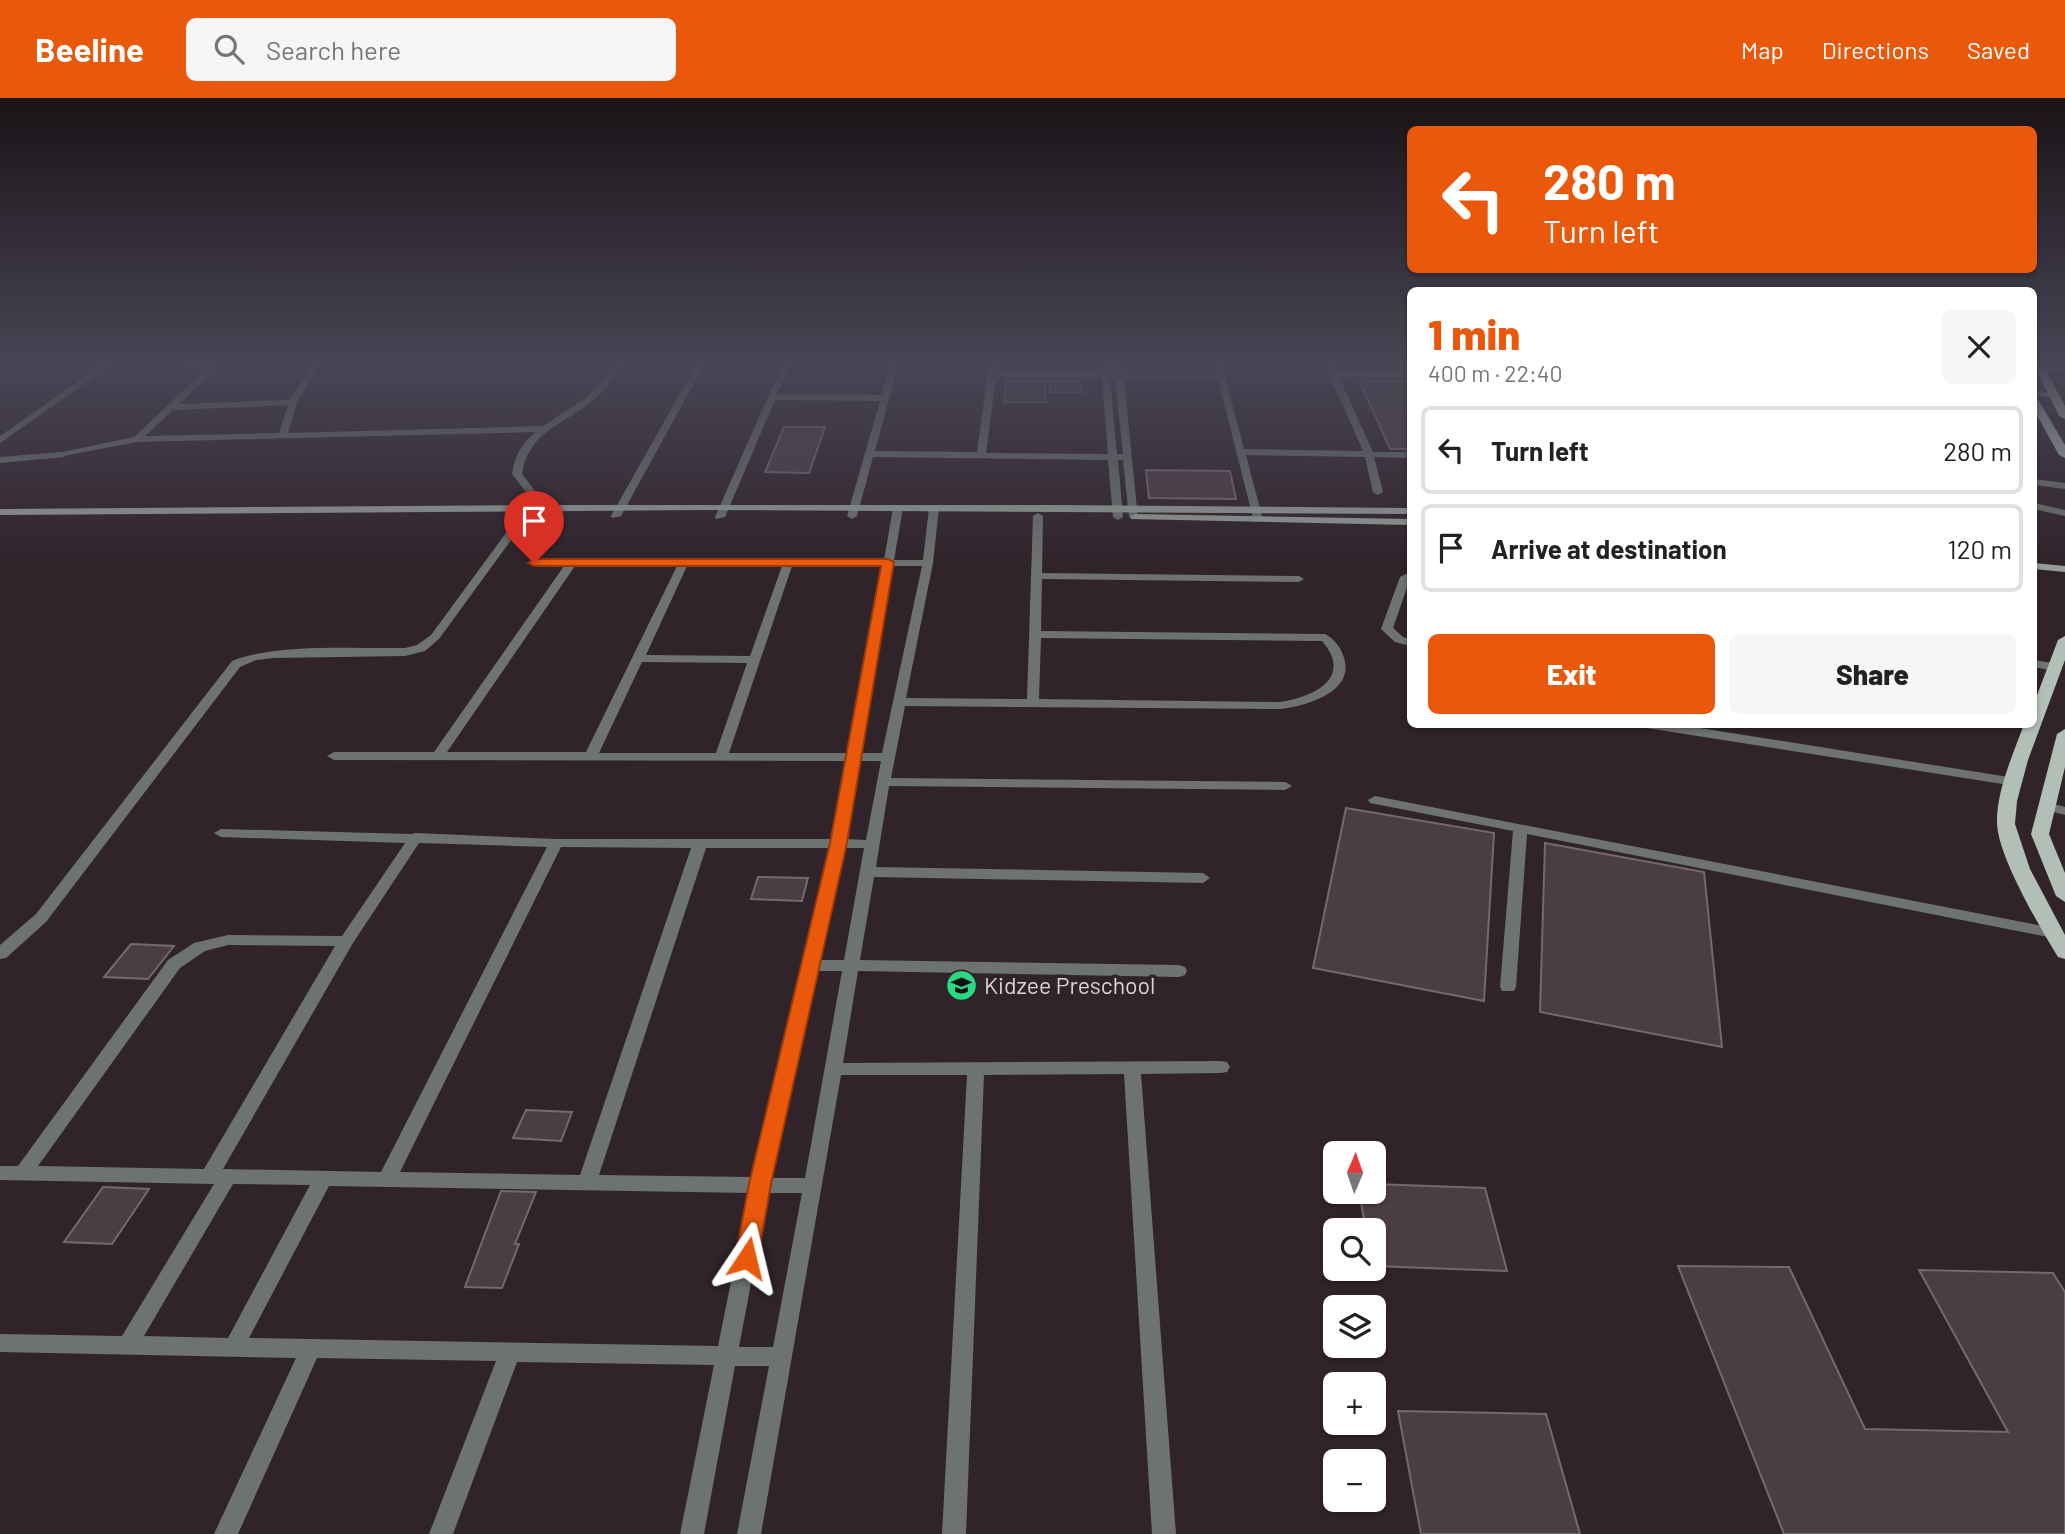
<!DOCTYPE html>
<meta charset="utf-8">
<style>
body{margin:0;font-family:Barlow,sans-serif;background:#f6f6f6;color:#222;height:100vh;display:flex;flex-direction:column;font-size:26px;white-space:nowrap}
*{box-sizing:border-box;margin:0}
p{font-size:23px;color:#767676}
.icon{flex:none;width:38px;height:38px;fill:none;stroke:currentColor;stroke-width:2;stroke-linecap:round;stroke-linejoin:round}
.map{position:relative;flex:1;overflow:hidden}
.panel{position:absolute;left:1407px;top:189px;width:630px;height:441px;display:flex;flex-direction:column;background:#fff;border-radius:10px;box-shadow:0 2px 5px #0004}
.panel>*{flex:none}
.banner{position:absolute;left:1407px;top:28px;width:630px;height:147px;border-radius:10px;box-shadow:0 2px 5px #0004;background:#ea580c;color:#fff;overflow:hidden}
.needle{width:46px;rotate:2deg}
.fabs{position:absolute;left:1323px;top:1043px;display:grid;gap:14px}
.fabs a{display:grid;place-items:center;width:63px;height:63px;border-radius:10px;background:#fff;box-shadow:0 2px 5px #0004;font-size:35px}
.pin{position:absolute;display:grid;place-items:center;width:60px;height:60px;color:#fff;margin:-72px -30px;border-radius:50% 50% 50% 0;rotate:-45deg;box-shadow:0 0 7px #0007}
.pin .icon{rotate:45deg}
.me{position:absolute;width:77px;margin:-38px;rotate:10deg;stroke-linejoin:round;filter:drop-shadow(0 0 5px #0008)}
.turn{display:flex;align-items:center;gap:24px;height:147px;padding:0 21px;font-size:32px}
.turn .icon{width:91px;height:91px;stroke-width:2.5}
.turn b{display:block;font-size:49px;line-height:60px}
.round{display:grid;place-items:center;flex:none;width:74px;height:74px;border-radius:10px;background:#f6f6f6}
.headline{display:flex;align-items:center;justify-content:space-between;height:119px;padding:0 21px}
h1{font-size:42px;font-weight:800;line-height:52px;color:#ea580c}
.primary-button{display:flex;gap:14px;margin-top:auto;padding:14px 21px}
.primary-button a{flex:1;height:80px;border-radius:10px;background:#ea580c;color:#fff;font-size:28px;font-weight:800;line-height:80px;text-align:center}
.primary-button a+a{background:#f6f6f6;color:#222}
ul{padding:0;list-style:none}
li{display:flex;align-items:center;gap:21px;height:88px;margin:0 14px 10px;padding:0 7px;border:4px solid #e0e0e0;border-radius:10px}
li div{flex:1}
li b{display:block;font-size:26px}
li em{font-style:normal}
header{display:flex;align-items:center;gap:42px;box-sizing:border-box;height:98px;padding:0 35px;background:#ea580c;color:#fff}
header strong{font-size:33px}
nav{display:flex;gap:38px;margin-inline-start:auto;font-size:24px}
.search{width:490px;height:63px;background:#f6f6f6;display:flex;align-items:center;gap:18px;box-sizing:border-box;padding:0 24px;border-radius:10px;color:#767676;font-size:26px}
.map>svg:first-child{display:block}
.building{fill:#4b3d44;stroke:#77686f;stroke-width:2}
.lines{fill:none;stroke-linecap:round;stroke-linejoin:round}
.lane{fill:#6d736f;fill-rule:evenodd}
.street{fill:#6d736f;fill-rule:evenodd}
.secondary{fill:#949e97;fill-rule:evenodd}
.primary{fill:#b2bfb6;fill-rule:evenodd}
.route{fill:#ea580c;stroke:#983908;stroke-width:2}
.labels{text-anchor:middle;stroke-width:7;stroke-linejoin:round;paint-order:stroke}
.poi-label{font-size:23px;fill:#ddd4d9;stroke:#30232a;text-anchor:start}
</style>
<header>
<strong>Beeline</strong>
<div class="search"><svg class="icon" aria-label="search" viewBox="0 0 24 24"><circle cx="10" cy="10" r="6"/><path d="M15 15l6 6"/></svg>Search here</div>
<nav><a>Map</a><a>Directions</a><a>Saved</a></nav>
</header>
<div class="map">
<svg width="2065" height="1436" viewBox="0 0 2065 1436">
<rect width="100%" height="100%" fill="#30232a"/>
<g class="building">
<polygon points="1359,282 1410,283 1410,351 1390,351"/>
<polygon points="1006,283 1045,283 1046,304 1004,304"/>
<polygon points="1050,283 1081,283 1082,294 1050,294"/>
<polygon points="784,329 825,329 809,375 765,374"/>
<polygon points="1146,372 1230,373 1236,401 1149,400"/>
<polygon points="1346,710 1494,735 1484,903 1313,870"/>
<polygon points="1545,745 1704,774 1722,949 1540,914"/>
<polygon points="758,779 808,780 802,803 751,801"/>
<polygon points="131,846 174,848 148,881 104,879"/>
<polygon points="526,1012 572,1014 561,1043 513,1040"/>
<polygon points="1374,1086 1485,1090 1507,1173 1374,1168 1374,1132 1366,1132 1359,1094 1374,1094"/>
<polygon points="103,1089 149,1091 112,1146 64,1144"/>
<polygon points="501,1093 536,1094 515,1146 519,1146 502,1190 465,1189"/>
<polygon points="1678,1168 1789,1169 1865,1331 2008,1334 1919,1172 2053,1175 2065,1194 2065,1436 1784,1436"/>
<polygon points="1398,1313 1546,1316 1580,1436 1421,1436"/>
</g>
<g class="lines">
<g class="lane">
<path d="M179 267 209 269 220 267 179 306 290 302 312 267H320L297 304 288 335 543 328 587 299 615 267H623C613 280 604 294 591 304 562 327 528 335 522 376L539 398 535 409 439 541 425 553 405 558 274 560 256 562 240 569 46 824 6 860 0 861V847L36 816 232 563C278 545 354 551 405 550L417 547 431 537 525 409 529 398 512 376C515 358 521 345 536 334L137 344 58 359V355L134 339 204 273ZM288 307 279 335 145 338 173 312Z"/>
<polygon points="2034,291 2057,297 2053,300 2034,297"/>
<polygon points="2034,381 2065,385 2065,391 2034,387"/>
<polygon points="2034,405 2065,412 2065,418 2034,411"/>
<polygon points="1410,474 1410,481 1393,530 1403,539 1410,541 1410,548 1395,544 1381,531 1400,479"/>
<polygon points="2034,562 2058,566 2060,569 2054,573 2034,569"/>
<polygon points="1641,626 1675,626 2015,680 2022,684 2015,688 1647,630"/>
<polygon points="1375,698 2053,830 2058,831 2061,835 2058,839 2053,840 1527,736 1516,889 1514,893 1502,893 1500,889 1513,733 1370,705 1368,702"/>
<polygon points="2047,704 2065,709 2065,717 2042,711 2040,708 2042,705"/>
</g>
<g class="street">
<polygon points="0,267 5,267 0,270"/>
<polygon points="102,267 111,267 0,345 0,338"/>
<polygon points="696,267 704,267 621,418 612,420 611,418"/>
<path d="M782 267H790L777 296 881 297 890 267H898L875 353 977 354 989 267H997L996 275H1102L1101 267H1109L1110 276H1115L1114 267H1122L1123 276H1216L1214 267H1222L1244 351 1363 353 1325 267H1333L1336 275H1410V279H1339L1373 354H1410V360L1374 359 1383 394 1378 397 1373 394 1365 359 1246 357 1263 422 1254 424 1218 281H1124L1138 421 1129 419 1123 362H1118L1123 419 1118 422 1113 419 1108 362 873 359 857 418 852 421 847 418 880 303 775 302 725 419 716 421 715 419ZM996 280H1102L1108 356 986 355ZM1110 281H1115L1123 356H1117Z"/>
<polygon points="2040,268 2065,271 2065,275 2037,272 2036,270"/>
<polygon points="61,354 66,357 64,359 0,365 0,359"/>
<path d="M898 407 903 410 894 462H923L929 410 934 407 939 410 933 465 906 600 1027 601 1033 418 1038 415 1043 418 1042 475 1299 478 1304 481 1299 484 1042 481 1041 533 1325 536C1333 540 1340 548 1343 557 1358 594 1305 608 1280 611L905 608 891 680 1285 684 1292 688 1285 692 889 688 876 769 1203 775 1210 780 1203 785 874 779 860 862 1179 867 1185 869 1187 873 1185 877 1179 879 858 873 843 965 1221 963 1227 964 1230 969 1227 974 1221 975 1141 976 1176 1436H1152L1124 976 984 977 966 1436H942L967 977H841L761 1436H737L769 1268H735L704 1436H680L714 1267 517 1264 453 1436H429L496 1263 317 1260 238 1436H214L296 1260 0 1254V1236L122 1238 214 1086 0 1082V1068H18L168 862 194 845 228 837 342 838 405 745 221 739 214 735 221 731 411 736 416 735 556 741H832L847 663 334 662 327 658 334 654H434L564 468H534L529 465 530 463 884 462 893 410ZM575 468H677L586 654H447ZM687 468H782L750 558 646 557ZM792 468H882L848 655H729ZM893 468H922L882 655H861ZM1041 540 1322 543C1354 580 1313 599 1280 604L1039 601ZM642 564 747 565 716 655H599ZM860 663H881L866 742 847 741ZM419 745 547 749 381 1074 223 1071 353 845ZM561 749 691 750 580 1077 400 1074ZM706 750H831L752 1079 599 1077ZM845 750H864L844 862H820ZM228 847 335 848 204 1071 38 1068 180 870 205 853ZM817 873H842L805 1080H771ZM233 1086 310 1087 228 1240 144 1238ZM329 1088 749 1095 718 1248 249 1240ZM768 1095H802L773 1249H739Z"/>
</g>
<g class="secondary">
<polygon points="529,407 1058,407 1410,410 1410,416 705,412 0,417 0,411"/>
<polygon points="1135,416 1410,421 1410,427 1131,421 1130,419"/>
<polygon points="2034,465 2065,468 2065,474 2034,471"/>
</g>
<g class="primary">
<polygon points="2034,267 2043,267 2065,308 2065,321 2059,318"/>
<polygon points="2034,300 2039,303 2065,347 2065,360 2059,357 2034,312"/>
<path d="M2065 538V562L2028 662 2017 703 2015 726 2030 771 2065 837V861L2058 859C2039 828 1999 760 1997 726 1996 693 2013 657 2024 626H2034V605L2058 542Z"/>
<polygon points="2065,631 2065,669 2049,736 2065,775 2065,804 2056,798 2031,736 2057,636"/>
</g>
</g>
<linearGradient id="sky" x2="0" y2="1"><stop stop-color="#1a1317"/><stop offset="0.57" stop-color="#484555"/><stop offset="1" stop-color="#484555" stop-opacity="0"/></linearGradient>
<rect width="2065" height="468" fill="url(#sky)"/>
<polygon class="route" points="888,461 894,464 847,745 771,1086 758,1160 754,1166 747,1169 739,1166 735,1160 749,1086 830,745 881,468 534,468 528,465 534,461"/>
<defs>
<symbol id="school-disc" viewBox="-11 -11 22 22"><circle r="9.5" fill="#2bd884" stroke="#30232a"/><path d="M0-5L7-2L0 1L-7-2ZM-4 1L0 2.5L4 1V4Q0 6-4 4Z" fill="#111"/></symbol>
</defs>
<g fill-rule="evenodd">
<use href="#school-disc" x="944" y="870" width="35" height="35"/>
</g>
<g class="labels">
<g class="poi-label">
<text x="984" y="896">Kidzee Preschool</text>
</g>
</g>
</svg>
<div class="fabs">
<a><svg class="needle" viewBox="-14 -14 28 28"><path d="M0-13l5 13h-10z" fill="#e53935"/><path d="M0 13l5-13h-10z" fill="#767676"/></svg></a>
<a><svg class="icon" aria-label="search" viewBox="0 0 24 24"><circle cx="10" cy="10" r="6"/><path d="M15 15l6 6"/></svg></a>
<a><svg class="icon" aria-label="layers" viewBox="0 0 24 24"><path d="M12 4l9 5-9 5-9-5zM3 14l9 5 9-5"/></svg></a>
<a>+</a>
<a>−</a>
</div>
<div class="pin" style="left:534px;top:465px;background:#d93025"><svg class="icon" aria-label="arrive" viewBox="0 0 24 24"><path d="M6 21V4h12l-3 4 3 4H6"/></svg></div>
<svg class="me" style="left:747px;top:1160px" viewBox="-20 -20 40 40"><path d="M0-17L14 15 0 8-14 15z" fill="#ea580c" stroke="#fff" stroke-width="4"/></svg>
<div class="banner">
<div class="turn"><svg class="icon" aria-label="left" viewBox="0 0 24 24"><path d="M17 20v-9H6M10 6l-5 5 5 5"/></svg><div><b>280 m</b>Turn left</div></div>
</div>
<section class="panel">
<div class="headline"><div><h1>1 min</h1><p>400 m · 22:40</p></div><a class="round"><svg class="icon" aria-label="close" viewBox="0 0 24 24"><path d="M6 6l12 12M18 6L6 18"/></svg></a></div>
<ul>
<li><svg class="icon" aria-label="left" viewBox="0 0 24 24"><path d="M17 20v-9H6M10 6l-5 5 5 5"/></svg><div><b>Turn left</b></div><em>280 m</em></li>
<li><svg class="icon" aria-label="arrive" viewBox="0 0 24 24"><path d="M6 21V4h12l-3 4 3 4H6"/></svg><div><b>Arrive at destination</b></div><em>120 m</em></li>
</ul>
<div class="primary-button"><a>Exit</a><a>Share</a></div>
</section>
</div>
